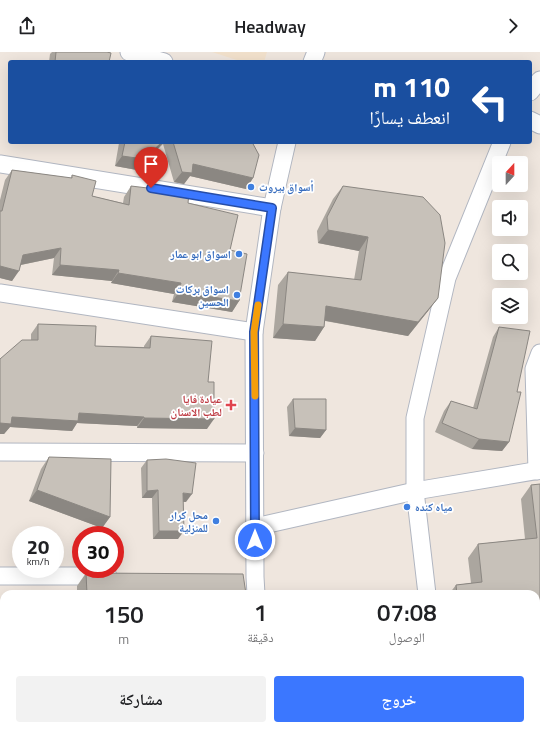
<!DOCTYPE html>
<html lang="ar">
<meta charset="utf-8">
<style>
body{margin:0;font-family:"Titillium Web","Noto Naskh Arabic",sans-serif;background:#f2f2f2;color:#202124;direction:rtl;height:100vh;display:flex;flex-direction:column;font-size:15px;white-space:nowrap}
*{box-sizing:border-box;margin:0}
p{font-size:13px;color:#757577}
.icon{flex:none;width:22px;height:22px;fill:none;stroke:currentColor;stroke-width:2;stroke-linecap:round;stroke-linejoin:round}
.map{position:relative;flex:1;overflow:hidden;direction:ltr}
.drawer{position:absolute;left:0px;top:538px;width:540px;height:140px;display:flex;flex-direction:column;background:#fff;border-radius:12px 12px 0 0;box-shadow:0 4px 16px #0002;direction:rtl}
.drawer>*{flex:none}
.guide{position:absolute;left:8px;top:8px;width:524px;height:84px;border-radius:4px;box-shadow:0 4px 16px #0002;direction:rtl;background:#1a4fa0;color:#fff;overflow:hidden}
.needle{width:26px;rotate:21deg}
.tools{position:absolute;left:492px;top:104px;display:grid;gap:8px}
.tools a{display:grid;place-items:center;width:36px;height:36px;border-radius:4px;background:#fff;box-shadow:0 4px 16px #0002;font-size:20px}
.speed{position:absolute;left:12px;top:474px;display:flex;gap:8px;font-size:20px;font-weight:700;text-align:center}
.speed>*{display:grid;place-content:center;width:52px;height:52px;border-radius:50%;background:#fff;box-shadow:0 4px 16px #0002;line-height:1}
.speed small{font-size:10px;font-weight:400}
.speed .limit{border:6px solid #d22;background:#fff;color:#111}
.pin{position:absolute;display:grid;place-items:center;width:34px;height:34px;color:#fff;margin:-41px -17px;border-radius:50% 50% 50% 0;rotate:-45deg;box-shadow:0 0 4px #0007}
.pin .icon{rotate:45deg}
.me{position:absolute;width:44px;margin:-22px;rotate:0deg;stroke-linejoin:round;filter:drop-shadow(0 0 3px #0008)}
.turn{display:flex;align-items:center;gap:14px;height:84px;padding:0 16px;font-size:18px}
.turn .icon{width:52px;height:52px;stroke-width:2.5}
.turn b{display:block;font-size:28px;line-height:34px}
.eta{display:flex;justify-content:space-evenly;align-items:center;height:68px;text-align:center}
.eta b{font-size:24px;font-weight:600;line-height:28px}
.action{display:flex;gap:8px;margin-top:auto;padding:8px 16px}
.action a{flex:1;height:46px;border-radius:4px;background:#3b77ff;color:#fff;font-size:16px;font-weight:600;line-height:46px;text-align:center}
.action a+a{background:#f2f2f2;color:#202124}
header{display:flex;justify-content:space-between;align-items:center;height:52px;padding:0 16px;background:#fff;font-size:18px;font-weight:600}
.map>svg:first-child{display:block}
.education{fill:#f2e1cc}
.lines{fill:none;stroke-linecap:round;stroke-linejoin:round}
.minor-casing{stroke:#b1b6c1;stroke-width:19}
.minor{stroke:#fff;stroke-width:17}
.wall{fill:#aba69f}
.shaded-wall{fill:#8b8782}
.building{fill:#c7c1b9;stroke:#8b8782}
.route-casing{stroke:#264da6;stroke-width:10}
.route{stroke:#3b77ff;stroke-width:7}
.slow{stroke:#f59e0b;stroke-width:7}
.shop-dot{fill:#3f7fe0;stroke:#fff;stroke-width:1.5}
.health-dot{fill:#e0444e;stroke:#fff;stroke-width:1.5}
.labels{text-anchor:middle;stroke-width:3.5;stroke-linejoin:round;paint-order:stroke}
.shop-label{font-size:11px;font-weight:bold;fill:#366cbe;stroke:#fff;text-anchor:end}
.health-label{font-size:11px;font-weight:bold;fill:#be3a42;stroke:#fff;text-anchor:end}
</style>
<header><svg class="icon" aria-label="forward" viewBox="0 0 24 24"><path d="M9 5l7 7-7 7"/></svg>Headway<svg class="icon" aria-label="share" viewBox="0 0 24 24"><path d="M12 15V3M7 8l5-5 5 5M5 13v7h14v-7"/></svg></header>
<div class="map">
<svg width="540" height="678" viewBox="0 0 540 678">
<rect width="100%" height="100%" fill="#efe6de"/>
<polygon class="education" points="212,0 267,0 264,10 243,10"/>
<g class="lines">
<defs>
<g id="minor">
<polyline points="129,0 164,10"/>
<polyline points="312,10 316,0"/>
<polyline points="530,40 540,28"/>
<polyline points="530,68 540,73"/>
<polyline points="0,112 272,156"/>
<polyline points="0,241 254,280"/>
<polyline points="0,400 255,401"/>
<polyline points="537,419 534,317 540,301"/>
<polyline points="255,475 415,439 540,418"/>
<polyline points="0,524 108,524"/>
<polyline points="256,542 255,525 254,280 272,156 287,90"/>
<polyline points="427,542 415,439 415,366 447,226 502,90"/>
<polyline points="271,674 271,678"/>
<polyline points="444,674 444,678"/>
</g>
</defs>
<use href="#minor" class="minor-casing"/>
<use href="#minor" class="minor"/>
</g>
<g class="wall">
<polygon points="52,0 107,0 109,10 49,10 50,2"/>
<polygon points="115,90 252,90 253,126 246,137 190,124 184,132 174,130 163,92 137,118 115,114 119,91"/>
<polygon points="12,118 71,126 72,123 92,144 123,151 124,145 131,134 188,151 230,198 239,249 232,260 172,250 174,242 111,231 112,229 52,223 54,206 21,213 12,229 0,226 0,148 5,128"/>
<polygon points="343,134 438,246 428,259 408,284 325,269 324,275 315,289 273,286 278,233 288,220 354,228 359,199 318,191 317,179 333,147"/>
<polygon points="38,272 95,294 144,295 144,294 151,284 208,330 207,377 137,376 137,374 77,371 72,379 10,375 4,382 0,382 0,307 31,288 31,282"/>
<polygon points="499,275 517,340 509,390 502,399 472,397 435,380 444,359 451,349 473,356 493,285"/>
<polygon points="293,347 326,378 320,386 289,384 287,355"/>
<polygon points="49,405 110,465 102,476 29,449 41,417"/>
<polygon points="147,408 186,450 183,450 178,487 153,487 152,446 142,446 141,416"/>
<polygon points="540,432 540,592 536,593 536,542 449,542 456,533 471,531 468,506 478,492 525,487 521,447 531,433"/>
<polygon points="86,521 246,542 77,542 77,534"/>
<polygon points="103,674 234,674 232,678 103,678"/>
</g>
<g class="shaded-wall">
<polygon points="162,90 164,90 137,118 115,114 122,104"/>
<polygon points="193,112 253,126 246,137 190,124 184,132 174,130 182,120"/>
<polygon points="328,178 368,185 359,199 318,191"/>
<polygon points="61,196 54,206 15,214 23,203"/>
<polygon points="60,213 119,218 112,229 52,223"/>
<polygon points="0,214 19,219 12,229 0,226"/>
<polygon points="118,221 181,231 174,242 111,231"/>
<polygon points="179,240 239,249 232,260 172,250"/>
<polygon points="438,246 428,259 408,284 316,267 326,254"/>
<polygon points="283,272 324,275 315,289 273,286"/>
<polygon points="79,361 144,365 137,374 77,371 72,379 10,375 4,382 0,382 0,371 12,365"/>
<polygon points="144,366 214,367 207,377 137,376"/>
<polygon points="295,376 326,378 320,386 289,384"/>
<polygon points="479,387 509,390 502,399 472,397"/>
<polygon points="37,438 110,465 102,476 29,449"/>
<polygon points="158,438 152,446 142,446 147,439"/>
<polygon points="183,441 192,442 186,450 177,449"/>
<polygon points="159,479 184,479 178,487 153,487"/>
<polygon points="540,579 540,592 536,593 536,580"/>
<polygon points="199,674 234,674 232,678 176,678 177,676"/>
</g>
<g class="building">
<polygon points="56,0 107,0 111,1 109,10 55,10"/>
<polygon points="125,90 162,90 144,107 122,104"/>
<polygon points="173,90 252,90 259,103 253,126 193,112 192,121 182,120"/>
<polygon points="12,118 72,126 72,123 96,129 92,144 129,153 131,134 189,141 188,151 238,163 230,198 247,202 239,249 179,240 181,231 118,221 119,218 60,213 61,196 23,203 19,219 0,214 0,159 2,159"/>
<polygon points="343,134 423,145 440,163 445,191 438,246 418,270 326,254 324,275 283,272 288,220 361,228 368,185 328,178 327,165"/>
<polygon points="38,272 96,274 95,294 150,296 151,284 212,289 208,330 214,330 214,367 144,366 144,365 79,361 78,369 12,365 11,372 0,371 0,307 22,288 38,288"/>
<polygon points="499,275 530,279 517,340 521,340 509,390 479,387 442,371 451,349 477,357"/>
<polygon points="293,347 326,347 326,378 295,376"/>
<polygon points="49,405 111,407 110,465 37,438"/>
<polygon points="166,407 196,411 192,442 183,441 184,479 159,479 158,438 147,439 147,408"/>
<polygon points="540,432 540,579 536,580 536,542 457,542 456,533 482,530 478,492 537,486 531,433"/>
<polygon points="86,521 243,522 246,542 87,542"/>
<polygon points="4,569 4,674 53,674 53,678 0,678 0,570"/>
<polygon points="113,674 199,674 177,676 177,678 114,678"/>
</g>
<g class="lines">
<defs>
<polyline id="route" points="151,136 272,156 254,280 255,488"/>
</defs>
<use href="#route" class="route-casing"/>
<use href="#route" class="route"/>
<polyline class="slow" points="255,344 254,280 258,253"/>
</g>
<g class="shop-dot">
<circle cx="251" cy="135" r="4"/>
<circle cx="239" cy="202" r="4"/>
<circle cx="237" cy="243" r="4"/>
<circle cx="407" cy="455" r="4"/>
<circle cx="216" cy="469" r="4"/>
</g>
<path class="health-dot" d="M229 347h4v4h4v4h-4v4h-4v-4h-4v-4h4z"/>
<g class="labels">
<g class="shop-label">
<text x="259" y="139" text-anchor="start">أسواق بيروت</text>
<text x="231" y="206">اسواق ابو عمار</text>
<text x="229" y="241">اسواق بركات<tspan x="229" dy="13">الحسين</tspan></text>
<text x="415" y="459" text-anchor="start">مياه كنده</text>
<text x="208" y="467">محل كرار<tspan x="208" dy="13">للمنزلية</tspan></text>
</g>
<g class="health-label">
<text x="222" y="351">عيادة فايا<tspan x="222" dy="13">لطب الاسنان</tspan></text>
</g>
</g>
</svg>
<div class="tools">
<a><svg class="needle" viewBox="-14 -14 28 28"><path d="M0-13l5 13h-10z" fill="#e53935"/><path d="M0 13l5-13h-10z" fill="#757577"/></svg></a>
<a><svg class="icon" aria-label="sound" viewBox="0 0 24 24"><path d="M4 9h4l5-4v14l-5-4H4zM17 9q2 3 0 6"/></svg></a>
<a><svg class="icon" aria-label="search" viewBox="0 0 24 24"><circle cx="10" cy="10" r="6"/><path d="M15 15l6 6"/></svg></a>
<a><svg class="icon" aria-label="layers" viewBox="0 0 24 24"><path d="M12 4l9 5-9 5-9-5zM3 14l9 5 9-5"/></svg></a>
</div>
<div class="speed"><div>20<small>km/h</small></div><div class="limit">30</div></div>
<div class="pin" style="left:151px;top:136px;background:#d93025"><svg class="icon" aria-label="arrive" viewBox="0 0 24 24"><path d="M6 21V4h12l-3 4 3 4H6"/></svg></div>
<svg class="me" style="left:255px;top:488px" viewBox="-20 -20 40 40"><circle r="17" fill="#3b77ff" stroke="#fff" stroke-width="3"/><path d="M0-11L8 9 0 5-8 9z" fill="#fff"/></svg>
<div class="guide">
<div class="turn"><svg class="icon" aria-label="left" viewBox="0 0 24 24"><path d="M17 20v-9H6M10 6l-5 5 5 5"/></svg><div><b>110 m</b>انعطف يسارًا</div></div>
</div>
<section class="drawer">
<div class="eta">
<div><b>07:08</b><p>الوصول</p></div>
<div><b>1</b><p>دقيقة</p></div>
<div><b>150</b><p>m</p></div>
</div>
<div class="action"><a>خروج</a><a>مشاركة</a></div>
</section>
</div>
